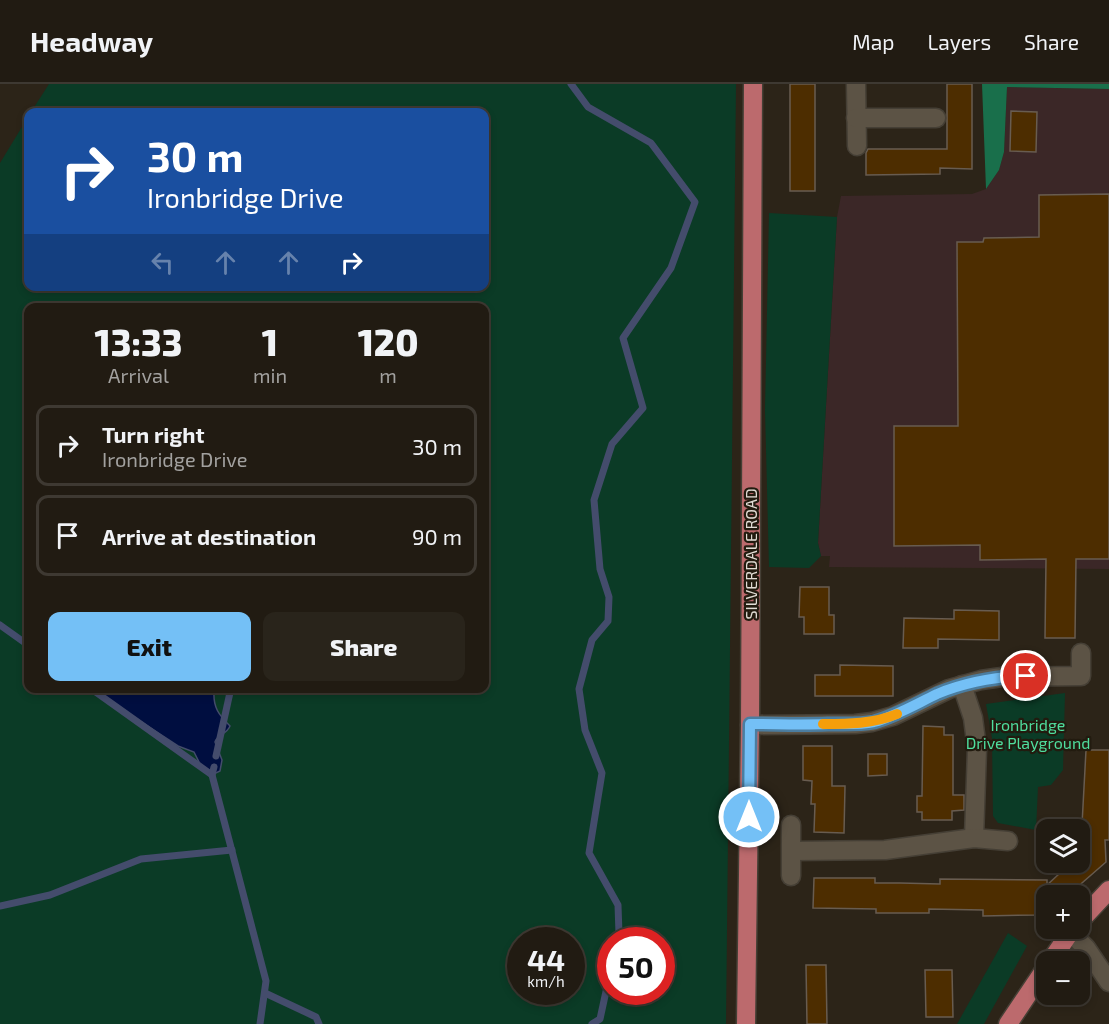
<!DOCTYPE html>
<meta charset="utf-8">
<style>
body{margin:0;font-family:"Exo 2",sans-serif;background:#29241b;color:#f1f3f6;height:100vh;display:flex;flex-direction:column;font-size:22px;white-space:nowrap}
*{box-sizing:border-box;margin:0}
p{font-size:20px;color:#a2a19f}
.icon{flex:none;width:33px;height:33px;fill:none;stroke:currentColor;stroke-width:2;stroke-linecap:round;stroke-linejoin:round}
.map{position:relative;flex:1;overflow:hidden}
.sheet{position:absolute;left:24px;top:219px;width:465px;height:390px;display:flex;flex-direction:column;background:#211b12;border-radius:12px;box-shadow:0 3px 9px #0003,0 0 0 2px #3e3932}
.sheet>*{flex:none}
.guide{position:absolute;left:24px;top:24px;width:465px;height:183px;border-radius:12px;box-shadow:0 3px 9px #0003,0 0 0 2px #3e3932;background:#1a4fa0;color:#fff;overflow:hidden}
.controls{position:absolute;left:1036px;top:735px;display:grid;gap:12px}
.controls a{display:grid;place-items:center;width:54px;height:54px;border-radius:12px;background:#211b12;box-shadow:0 3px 9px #0003,0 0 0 2px #3e3932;font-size:30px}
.speed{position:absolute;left:507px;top:843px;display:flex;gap:12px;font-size:30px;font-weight:700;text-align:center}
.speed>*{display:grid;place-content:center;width:78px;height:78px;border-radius:50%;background:#211b12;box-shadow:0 3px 9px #0003,0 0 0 2px #3e3932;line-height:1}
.speed small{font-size:15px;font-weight:400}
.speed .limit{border:9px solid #d22;background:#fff;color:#111}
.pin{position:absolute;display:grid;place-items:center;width:51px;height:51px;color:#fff;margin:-26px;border:3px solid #fff;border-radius:50%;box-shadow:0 2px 6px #0007}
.me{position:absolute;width:66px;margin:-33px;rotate:0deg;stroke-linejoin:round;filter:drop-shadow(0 0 4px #0008)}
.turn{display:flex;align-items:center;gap:21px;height:126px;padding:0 24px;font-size:27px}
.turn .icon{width:78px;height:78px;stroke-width:2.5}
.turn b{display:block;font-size:42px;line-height:51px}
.lanes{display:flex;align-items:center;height:57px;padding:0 24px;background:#0003;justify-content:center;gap:30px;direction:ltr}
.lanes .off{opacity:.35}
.eta{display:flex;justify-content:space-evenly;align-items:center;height:102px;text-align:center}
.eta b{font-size:36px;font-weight:800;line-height:42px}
.button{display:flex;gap:12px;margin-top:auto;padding:12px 24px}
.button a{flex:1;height:69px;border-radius:12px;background:#74c0f6;color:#111;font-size:24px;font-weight:800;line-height:69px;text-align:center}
.button a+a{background:#29241b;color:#f1f3f6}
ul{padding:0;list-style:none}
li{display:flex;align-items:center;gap:18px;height:81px;margin:0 12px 9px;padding:0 12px;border:3px solid #3e3932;border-radius:12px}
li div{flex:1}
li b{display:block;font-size:22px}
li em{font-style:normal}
header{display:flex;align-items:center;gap:36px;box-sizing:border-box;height:84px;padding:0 30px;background:#211b12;border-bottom:2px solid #3e3932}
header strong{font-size:28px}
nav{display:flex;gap:33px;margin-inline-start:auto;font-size:21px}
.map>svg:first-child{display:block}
.industrial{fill:#3b2727}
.green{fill:#0b3b26;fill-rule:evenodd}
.forest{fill:#196f4b}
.water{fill:#000e40;stroke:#444c6c;stroke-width:1.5}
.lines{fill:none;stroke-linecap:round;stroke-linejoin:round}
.stream{stroke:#444c6c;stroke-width:7}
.building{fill:#4d2d00;stroke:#685c50;stroke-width:1.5}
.minor-casing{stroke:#453f35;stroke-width:21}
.major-casing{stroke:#453f35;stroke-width:21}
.minor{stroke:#5c5345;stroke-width:18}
.major{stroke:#bc6a6d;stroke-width:18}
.route-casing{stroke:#4b7da0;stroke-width:15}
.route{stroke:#74c0f6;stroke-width:10}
.slow{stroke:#f59e0b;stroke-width:10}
.labels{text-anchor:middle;stroke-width:4.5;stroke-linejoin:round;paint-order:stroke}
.street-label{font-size:16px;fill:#e1dcd4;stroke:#221b0f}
.park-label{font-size:16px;fill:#4fde9e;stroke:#221b0f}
</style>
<header>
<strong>Headway</strong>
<nav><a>Map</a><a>Layers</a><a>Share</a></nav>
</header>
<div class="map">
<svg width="1109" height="940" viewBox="0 0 1109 940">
<rect width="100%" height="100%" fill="#2c2418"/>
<polygon class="industrial" points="1007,3 1109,5 1109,485 829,483 830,472 821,472 818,459 837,133 841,112 972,110 986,105 999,86 1004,68"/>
<g class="green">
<path d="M49 0H736L726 940H0V79L28 33V202H484V28H31ZM28 224H484V604L218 605 214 607C213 624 219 630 230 642 227 650 217 651 215 658L218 664 202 684 194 668 178 662 91 604H28ZM520 856H572V908H520ZM610 856H662V908H610Z"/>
<polygon points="769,129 837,133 818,459 821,472 809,484 769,483 765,326"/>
<polygon points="1065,609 1063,686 1051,701 1038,703 1036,746 998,739 993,732 992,654 986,620"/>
<polygon points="1008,849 1027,862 984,940 957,940"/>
</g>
<polygon class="forest" points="982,0 1109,0 1109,5 1007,3 1004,68 999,86 986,105"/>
<path class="water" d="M91 605H218L214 607C213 624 219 631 230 642 227 650 217 651 215 658L222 676 220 687 212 691 202 684 194 668 178 662Z"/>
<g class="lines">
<g class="stream">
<polyline points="571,0 588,23 651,59 695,118 671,184 623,254 643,324 612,360 594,416 600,485 609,513 608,537 592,556 579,605 585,646 602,689 589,769 618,821 619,850 618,856"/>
<polyline points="0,541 28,561"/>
<polyline points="90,604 212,691"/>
<polyline points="216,672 231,604"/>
<polyline points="214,683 212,691 266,897 260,940"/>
<polyline points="0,822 50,811 141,775 232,766"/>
<polyline points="265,909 316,933 319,940"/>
<polyline points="592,940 600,935 610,889"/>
</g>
</g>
<g class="building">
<rect x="790" y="0" width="25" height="107"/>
<polygon points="947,0 972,0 972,85 940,84 940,90 866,91 866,69 868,65 947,65"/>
<polygon points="1011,27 1037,28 1036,68 1010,67"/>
<polygon points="1109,110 1109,475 1076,475 1075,554 1045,554 1046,475 980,476 980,461 894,462 894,342 958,342 957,158 983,158 984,154 1039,153 1039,111"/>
<polygon points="800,503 829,503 829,531 834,531 834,550 804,550 804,533 799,533"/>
<polygon points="954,526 999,527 999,556 938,555 938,564 903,564 904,534 954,535"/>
<polygon points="840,581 893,582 893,612 815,612 815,591 840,591"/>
<polygon points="923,642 944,643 944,651 953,651 953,711 964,711 964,726 952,727 952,736 922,736 922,728 917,728 917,712 922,712"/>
<polygon points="803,662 832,662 832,702 845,702 844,749 814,748 815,720 811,720 812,697 803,696"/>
<polygon points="1086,666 1109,666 1109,756 1105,756 1106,778 1067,812 1047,812 1047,818 1035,818 1035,831 983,832 983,826 929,825 929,829 876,829 876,825 813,824 814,794 875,794 875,799 900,799 940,800 940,795 1047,796 1047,801 1072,778 1080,778"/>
<polygon points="868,670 887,670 887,691 868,692"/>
<polygon points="806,881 826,881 827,940 807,940"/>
<polygon points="925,886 952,886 953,933 926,933"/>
</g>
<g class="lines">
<defs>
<g id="minor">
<polyline points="856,0 857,62"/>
<polyline points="856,34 936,34"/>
<polyline points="962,601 973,634 977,665 974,754"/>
<polyline points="750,641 855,640 872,638 893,632 949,605 981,596 1002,593 1081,592 1081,569"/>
<polyline points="792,767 885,766 974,754 1008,757"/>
<polyline points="791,792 791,741"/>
<polyline points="1070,848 1086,864 1109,898"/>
</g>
<g id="major">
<polyline points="1080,837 1109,806"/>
<polyline points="1050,878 1073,844"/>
<polyline points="746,940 750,641 753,0"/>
<polyline points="1008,940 1047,882"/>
</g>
</defs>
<use href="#minor" class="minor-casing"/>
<use href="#major" class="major-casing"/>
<use href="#minor" class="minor"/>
<use href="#major" class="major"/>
</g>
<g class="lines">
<defs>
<path id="route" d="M749 733 750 640C776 640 802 641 828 640 843 640 859 641 874 638 896 632 916 620 937 610 966 598 994 593 1026 592"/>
</defs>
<use href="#route" class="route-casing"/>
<use href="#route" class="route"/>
<path class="slow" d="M823 640C848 640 873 640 897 630"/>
</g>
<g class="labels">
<g class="street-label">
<text transform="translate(751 470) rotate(-90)" y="6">SILVERDALE ROAD</text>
</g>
<g class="park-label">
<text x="1028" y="647">Ironbridge<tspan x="1028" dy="18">Drive Playground</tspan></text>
</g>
</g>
</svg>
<div class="controls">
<a><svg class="icon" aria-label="layers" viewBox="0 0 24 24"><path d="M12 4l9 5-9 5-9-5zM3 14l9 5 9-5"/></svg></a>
<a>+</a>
<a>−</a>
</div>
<div class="speed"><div>44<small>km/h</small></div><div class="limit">50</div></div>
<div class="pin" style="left:1026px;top:592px;background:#d93025"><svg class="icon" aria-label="arrive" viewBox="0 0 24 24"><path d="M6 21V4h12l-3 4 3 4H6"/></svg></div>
<svg class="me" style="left:749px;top:733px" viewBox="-20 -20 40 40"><circle r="17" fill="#74c0f6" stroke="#fff" stroke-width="3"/><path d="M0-11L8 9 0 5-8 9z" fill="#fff"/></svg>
<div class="guide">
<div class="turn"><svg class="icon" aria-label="right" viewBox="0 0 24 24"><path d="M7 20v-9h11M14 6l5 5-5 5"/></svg><div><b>30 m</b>Ironbridge Drive</div></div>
<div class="lanes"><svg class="icon off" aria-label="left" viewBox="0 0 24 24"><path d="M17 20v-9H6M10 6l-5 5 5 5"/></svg><svg class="icon off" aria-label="ahead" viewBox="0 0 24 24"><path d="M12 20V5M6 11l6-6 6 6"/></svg><svg class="icon off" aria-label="ahead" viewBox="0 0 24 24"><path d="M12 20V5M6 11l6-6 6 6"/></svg><svg class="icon" aria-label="right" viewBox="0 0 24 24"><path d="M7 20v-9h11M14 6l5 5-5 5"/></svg></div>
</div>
<section class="sheet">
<div class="eta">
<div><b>13:33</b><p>Arrival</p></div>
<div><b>1</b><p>min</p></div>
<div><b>120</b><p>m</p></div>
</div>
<ul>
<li><svg class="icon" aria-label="right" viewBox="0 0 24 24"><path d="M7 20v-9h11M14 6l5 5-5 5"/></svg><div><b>Turn right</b><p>Ironbridge Drive</p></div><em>30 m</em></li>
<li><svg class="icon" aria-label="arrive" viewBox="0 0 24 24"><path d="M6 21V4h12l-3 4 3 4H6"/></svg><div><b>Arrive at destination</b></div><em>90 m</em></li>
</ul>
<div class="button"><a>Exit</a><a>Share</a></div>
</section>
</div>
